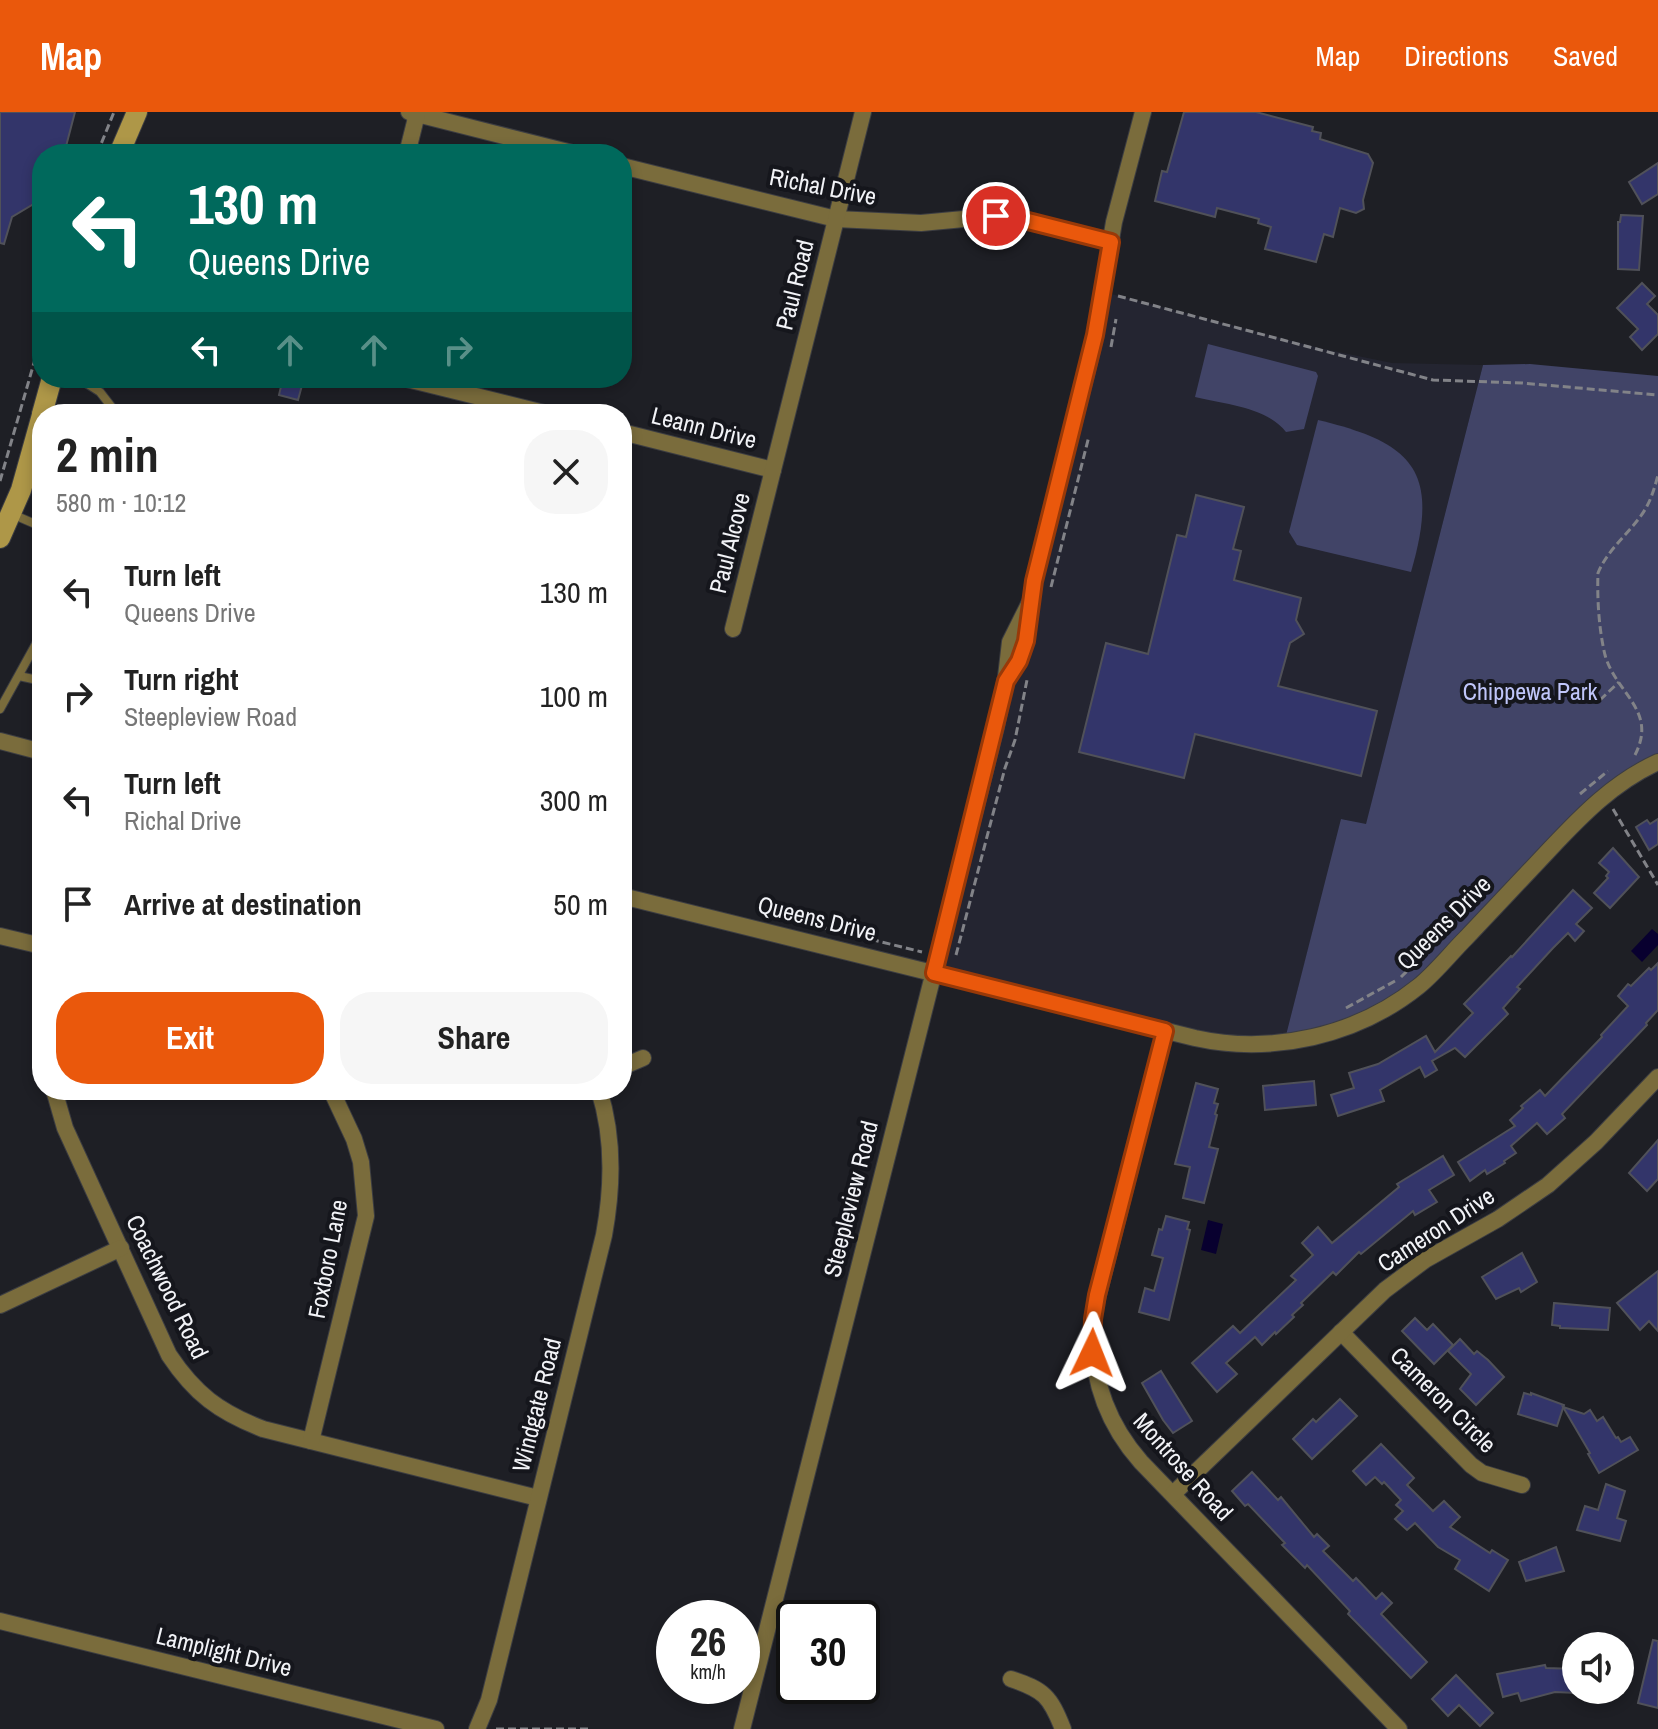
<!DOCTYPE html>
<meta charset="utf-8">
<style>
body{margin:0;font-family:"Archivo Narrow",sans-serif;background:#f6f6f6;color:#222;height:100vh;display:flex;flex-direction:column;font-size:30px;white-space:nowrap}
*{box-sizing:border-box;margin:0}
p{font-size:26px;color:#767676}
.icon{flex:none;width:44px;height:44px;fill:none;stroke:currentColor;stroke-width:2;stroke-linecap:round;stroke-linejoin:round}
.map{position:relative;flex:1;overflow:hidden}
.sheet{position:absolute;left:32px;top:292px;width:600px;height:696px;display:flex;flex-direction:column;background:#fff;border-radius:32px;box-shadow:0 4px 12px #0003}
.sheet>*{flex:none}
.top-card{position:absolute;left:32px;top:32px;width:600px;height:244px;border-radius:32px;box-shadow:0 4px 12px #0003;background:#00695c;color:#fff;overflow:hidden}
.tools{position:absolute;left:1562px;top:1520px;display:grid;gap:16px}
.tools a{display:grid;place-items:center;width:72px;height:72px;border-radius:50%;background:#fff;box-shadow:0 4px 12px #0003;font-size:40px}
.speed{position:absolute;left:656px;top:1488px;display:flex;gap:16px;font-size:40px;font-weight:700;text-align:center}
.speed>*{display:grid;place-content:center;width:104px;height:104px;border-radius:50%;background:#fff;box-shadow:0 4px 12px #0003;line-height:1}
.speed small{font-size:20px;font-weight:400}
.speed .limit{border:4px solid #111;border-radius:12px;background:#fff;color:#111}
.pin{position:absolute;display:grid;place-items:center;width:68px;height:68px;color:#fff;margin:-34px;border:4px solid #fff;border-radius:50%;box-shadow:0 2px 8px #0007}
.me{position:absolute;width:88px;margin:-44px;rotate:2deg;stroke-linejoin:round;filter:drop-shadow(0 0 6px #0008)}
.turn{display:flex;align-items:center;gap:28px;height:168px;padding:0 24px;font-size:36px}
.turn .icon{width:104px;height:104px;stroke-width:2.5}
.turn b{display:block;font-size:56px;line-height:68px}
.lanes{display:flex;align-items:center;height:76px;padding:0 24px;background:#0003;justify-content:center;gap:40px;direction:ltr}
.lanes .off{opacity:.35}
.round{display:grid;place-items:center;flex:none;width:84px;height:84px;border-radius:32px;background:#f6f6f6}
.summary{display:flex;align-items:center;justify-content:space-between;height:136px;padding:0 24px}
h1{font-size:48px;font-weight:800;line-height:60px}
.action{display:flex;gap:16px;margin-top:auto;padding:16px 24px}
.action a{flex:1;height:92px;border-radius:32px;background:#ea580c;color:#fff;font-size:32px;font-weight:800;line-height:92px;text-align:center}
.action a+a{background:#f6f6f6;color:#222}
ul{padding:0;list-style:none}
li{display:flex;align-items:center;gap:24px;height:104px;padding:0 24px}
li div{flex:1}
li b{display:block;font-size:30px}
li em{font-style:normal}
header{display:flex;align-items:center;gap:48px;box-sizing:border-box;height:112px;padding:0 40px;background:#ea580c;color:#fff}
header strong{font-size:38px}
nav{display:flex;gap:44px;margin-inline-start:auto;font-size:28px}
.map>svg:first-child{display:block}
.built{fill:#242531}
.green{fill:#414467}
.water{fill:#08002f}
.building{fill:#33356a;stroke:#505159;stroke-width:2}
.lines{fill:none;stroke-linecap:round;stroke-linejoin:round}
.lane-casing{stroke:#3c3d42;stroke-width:10}
.street-casing{stroke:#3c3d42;stroke-width:18}
.secondary-casing{stroke:#3c3d42;stroke-width:22}
.path{stroke:#828388;stroke-width:3;stroke-dasharray:8 4;stroke-linecap:butt}
.lane{stroke:#7a6c3c;stroke-width:8}
.street{stroke:#7a6c3c;stroke-width:16}
.secondary{stroke:#ae9748;stroke-width:20}
.route-casing{stroke:#983908;stroke-width:20}
.route{stroke:#ea580c;stroke-width:14}
.labels{text-anchor:middle;stroke-width:8;stroke-linejoin:round;paint-order:stroke}
.street-label{font-size:24px;fill:#f2f3f7;stroke:#15161c}
.park-label{font-size:24px;fill:#c0c6fa;stroke:#15161c}
</style>
<header>
<strong>Map</strong>
<nav><a>Map</a><a>Directions</a><a>Saved</a></nav>
</header>
<div class="map">
<svg width="1658" height="1617" viewBox="0 0 1658 1617">
<rect width="100%" height="100%" fill="#1e1f25"/>
<polygon class="built" points="1104,180 1319,236 1392,251 1483,253 1366,713 1342,707 1284,931 1254,933 934,861"/>
<g class="green">
<path d="M1208 232 1316 260 1318 264 1304 317 1286 320C1267 295 1224 292 1195 285Z"/>
<polygon points="1530,252 1658,264 1658,650 1638,660 1405,884 1284,931 1341,707 1366,712 1483,253"/>
<path d="M1318 308C1415 331 1440 360 1411 460L1297 433 1289 420Z"/>
</g>
<g class="water">
<polygon points="1652,817 1658,822 1658,833 1642,850 1631,839"/>
<polygon points="1208,1108 1223,1112 1216,1142 1201,1138"/>
</g>
<g class="building">
<polygon points="0,0 75,0 64,42 42,42 42,87 12,105 4,132 0,131"/>
<polygon points="1184,0 1256,0 1313,15 1312,19 1321,21 1320,27 1368,42 1373,51 1363,88 1364,97 1356,101 1340,96 1333,125 1324,122 1316,150 1265,137 1271,115 1258,111 1259,107 1217,96 1215,105 1155,89 1162,59 1167,60"/>
<polygon points="1658,51 1658,82 1642,92 1629,70"/>
<polygon points="1621,103 1643,104 1639,158 1618,157 1618,110 1620,110"/>
<polygon points="1642,171 1655,184 1647,192 1658,203 1658,222 1642,238 1630,225 1638,217 1617,196"/>
<polygon points="283,266 304,266 298,288 279,283"/>
<polygon points="1196,383 1244,395 1233,437 1241,439 1234,468 1301,486 1296,508 1304,522 1290,531 1278,574 1377,599 1361,664 1195,622 1184,666 1079,640 1106,531 1148,542 1177,423 1186,425"/>
<polygon points="1658,707 1658,732 1649,738 1636,715 1647,708 1650,712"/>
<polygon points="1613,736 1639,765 1610,796 1594,781 1608,766 1606,764 1609,760 1599,751"/>
<polygon points="1573,778 1592,796 1576,812 1584,819 1575,829 1568,821 1553,836 1517,875 1520,877 1503,896 1508,902 1465,945 1455,936 1432,949 1437,958 1425,965 1420,955 1380,978 1384,989 1338,1004 1331,983 1354,976 1349,961 1378,952 1426,924 1435,940 1473,901 1464,892 1511,844 1512,845"/>
<polygon points="1658,851 1658,898 1646,911 1647,913 1562,1002 1565,1006 1547,1022 1537,1011 1511,1034 1516,1041 1504,1049 1505,1051 1487,1062 1485,1058 1470,1069 1458,1050 1515,1014 1510,1008 1523,996 1521,994 1540,978 1545,984 1602,925 1601,923 1628,894 1618,884 1628,872 1631,874 1649,856 1651,858"/>
<polygon points="1314,969 1316,993 1265,998 1263,974"/>
<polygon points="1196,971 1218,977 1214,991 1218,992 1215,1002 1217,1003 1209,1035 1218,1037 1204,1091 1183,1086 1190,1055 1175,1052"/>
<polygon points="1658,1028 1658,1067 1647,1079 1629,1061"/>
<polygon points="1443,1044 1454,1063 1429,1078 1437,1090 1415,1103 1413,1099 1361,1142 1359,1140 1336,1163 1333,1160 1301,1191 1303,1193 1292,1203 1294,1205 1276,1222 1275,1220 1262,1233 1255,1225 1226,1251 1237,1262 1217,1280 1192,1251 1233,1214 1240,1221 1296,1168 1291,1164 1313,1143 1302,1131 1318,1115 1332,1131 1399,1075 1397,1072"/>
<polygon points="1166,1104 1189,1110 1187,1117 1190,1118 1169,1208 1139,1200 1145,1176 1154,1179 1163,1146 1152,1143 1159,1117 1162,1118"/>
<polygon points="1522,1141 1537,1170 1521,1180 1519,1176 1496,1187 1482,1165"/>
<polygon points="1658,1159 1658,1219 1649,1209 1640,1218 1617,1191"/>
<polygon points="1554,1191 1610,1196 1608,1218 1560,1216 1560,1214 1552,1213"/>
<polygon points="1415,1206 1427,1218 1433,1212 1453,1233 1434,1252 1402,1219"/>
<polygon points="1460,1227 1474,1242 1477,1239 1488,1248 1504,1265 1476,1293 1460,1277 1471,1262 1448,1239"/>
<polygon points="1161,1259 1192,1309 1173,1321 1163,1308 1142,1271"/>
<polygon points="1524,1281 1531,1283 1531,1281 1564,1293 1557,1314 1518,1302"/>
<polygon points="1340,1287 1357,1304 1312,1347 1293,1327 1313,1307 1316,1310"/>
<polygon points="1563,1295 1584,1302 1590,1298 1597,1309 1603,1305 1616,1326 1618,1325 1621,1330 1630,1325 1638,1338 1599,1361 1588,1342 1590,1341"/>
<polygon points="1381,1332 1414,1366 1407,1373 1433,1399 1444,1389 1460,1405 1450,1415 1490,1441 1492,1438 1508,1448 1489,1479 1455,1457 1460,1448 1438,1435 1415,1411 1407,1418 1395,1407 1403,1399 1396,1393 1401,1388 1384,1370 1382,1372 1375,1365 1366,1373 1353,1359"/>
<polygon points="1252,1360 1278,1388 1281,1385 1314,1425 1317,1422 1329,1434 1323,1439 1353,1469 1356,1466 1376,1487 1382,1481 1392,1491 1381,1502 1427,1550 1411,1566 1348,1502 1350,1499 1307,1453 1305,1456 1282,1433 1285,1431 1248,1392 1245,1394 1232,1379"/>
<polygon points="1606,1372 1625,1379 1617,1406 1626,1409 1620,1429 1577,1418 1585,1394 1598,1398"/>
<polygon points="1556,1435 1564,1459 1526,1469 1519,1450"/>
<polygon points="1653,1528 1658,1529 1658,1596 1638,1591"/>
<polygon points="1545,1553 1546,1556 1576,1557 1576,1581 1555,1580 1521,1589 1518,1581 1503,1585 1497,1562"/>
<polygon points="1456,1563 1493,1601 1480,1614 1459,1593 1448,1604 1432,1587"/>
</g>
<g class="lines">
<defs>
<g id="lane">
<polyline points="78,266 100,280 117,302"/>
<polyline points="12,402 42,415"/>
<polyline points="19,564 42,569"/>
<polyline points="0,597 37,530 42,527"/>
</g>
<g id="street">
<polyline points="409,0 576,42"/>
<polyline points="407,42 417,2"/>
<polyline points="622,54 836,107 921,111 996,104 1024,108 1111,130"/>
<polyline points="403,266 548,302"/>
<polyline points="622,320 773,358"/>
<polyline points="733,517 863,0"/>
<polyline points="1006,568 1019,549 1026,529 1034,469 1093,234 1114,110 1143,0"/>
<polyline points="0,629 42,640"/>
<path d="M622 784 1195 926C1272 943 1357 924 1419 874 1436 860 1450 842 1466 826 1494 796 1522 767 1550 737 1582 703 1614 670 1658 650"/>
<polyline points="0,824 42,834"/>
<path d="M1165 919 1094 1199C1088 1257 1103 1307 1141 1350L1399 1617"/>
<polyline points="622,955 643,946"/>
<path d="M54 978 65 1016 169 1243C195 1282 219 1300 263 1317L538 1386"/>
<polyline points="0,1193 121,1136"/>
<polyline points="1341,1220 1471,1353 1482,1361 1522,1373"/>
<polyline points="311,1329 366,1104 361,1050 354,1027 331,978"/>
<polyline points="1173,1382 1385,1178 1425,1148 1498,1107 1548,1073 1596,1030 1658,965"/>
<polyline points="0,1509 436,1617"/>
<path d="M1011 1567C1044 1578 1050 1584 1063 1617"/>
<path d="M477 1617 489 1588 604 1123C613 1074 614 1025 599 978"/>
<polyline points="742,1617 996,615 1006,565 1010,530 1030,490"/>
</g>
<g id="secondary">
<polyline points="119,42 137,0"/>
<polyline points="42,302 52,266"/>
<polyline points="0,426 21,378 42,303"/>
</g>
</defs>
<use href="#lane" class="lane-casing"/>
<use href="#street" class="street-casing"/>
<use href="#secondary" class="secondary-casing"/>
<g class="path">
<polyline points="97,42 114,0"/>
<polyline points="1118,184 1433,268 1522,271 1658,283"/>
<polyline points="1111,235 1116,207"/>
<polyline points="0,369 42,223"/>
<polyline points="1051,475 1089,324"/>
<polyline points="1600,588 1619,570"/>
<path d="M1635 643C1658 598 1616 582 1605 543 1599 518 1597 487 1598 461 1607 439 1626 424 1640 405 1650 392 1654 378 1658 363"/>
<polyline points="1580,682 1608,659"/>
<polyline points="1613,697 1658,773"/>
<polyline points="801,810 922,840"/>
<polyline points="956,843 1005,656 1015,628 1027,568"/>
<polyline points="1401,865 1436,831"/>
<polyline points="1346,896 1395,869"/>
<polyline points="496,1617 592,1617"/>
</g>
<use href="#lane" class="lane"/>
<use href="#street" class="street"/>
<use href="#secondary" class="secondary"/>
</g>
<g class="lines">
<defs>
<polyline id="route" points="996,104 1024,108 1111,130 1095,223 1034,469 1026,529 1019,549 1006,569 934,861 1165,919 1097,1183 1093,1207 1092,1241"/>
</defs>
<use href="#route" class="route-casing"/>
<use href="#route" class="route"/>
</g>
<g class="labels">
<g class="street-label">
<text transform="translate(823 75) rotate(11)" y="8">Richal Drive</text>
<text transform="translate(795 173) rotate(-76)" y="8">Paul Road</text>
<text transform="translate(704 316) rotate(14)" y="8">Leann Drive</text>
<text transform="translate(730 431) rotate(-76)" y="8">Paul Alcove</text>
<text transform="translate(817 807) rotate(14)" y="8">Queens Drive</text>
<text transform="translate(1444 811) rotate(-45)" y="8">Queens Drive</text>
<text transform="translate(851 1087) rotate(-76)" y="8">Steepleview Road</text>
<text transform="translate(1436 1118) rotate(-33)" y="8">Cameron Drive</text>
<text transform="translate(328 1147) rotate(-79)" y="8">Foxboro Lane</text>
<text transform="translate(167 1175) rotate(64)" y="8">Coachwood Road</text>
<text transform="translate(1443 1288) rotate(45)" y="8">Cameron Circle</text>
<text transform="translate(537 1293) rotate(-76)" y="8">Windgate Road</text>
<text transform="translate(1183 1355) rotate(48)" y="8">Montrose Road</text>
<text transform="translate(224 1540) rotate(14)" y="8">Lamplight Drive</text>
</g>
<g class="park-label">
<text x="1530" y="588">Chippewa Park</text>
</g>
</g>
</svg>
<div class="tools">
<a><svg class="icon" aria-label="sound" viewBox="0 0 24 24"><path d="M4 9h4l5-4v14l-5-4H4zM17 9q2 3 0 6"/></svg></a>
</div>
<div class="speed"><div>26<small>km/h</small></div><div class="limit">30</div></div>
<div class="pin" style="left:996px;top:104px;background:#d93025"><svg class="icon" aria-label="arrive" viewBox="0 0 24 24"><path d="M6 21V4h12l-3 4 3 4H6"/></svg></div>
<svg class="me" style="left:1092px;top:1241px" viewBox="-20 -20 40 40"><path d="M0-17L14 15 0 8-14 15z" fill="#ea580c" stroke="#fff" stroke-width="4"/></svg>
<div class="top-card">
<div class="turn"><svg class="icon" aria-label="left" viewBox="0 0 24 24"><path d="M17 20v-9H6M10 6l-5 5 5 5"/></svg><div><b>130 m</b>Queens Drive</div></div>
<div class="lanes"><svg class="icon" aria-label="left" viewBox="0 0 24 24"><path d="M17 20v-9H6M10 6l-5 5 5 5"/></svg><svg class="icon off" aria-label="ahead" viewBox="0 0 24 24"><path d="M12 20V5M6 11l6-6 6 6"/></svg><svg class="icon off" aria-label="ahead" viewBox="0 0 24 24"><path d="M12 20V5M6 11l6-6 6 6"/></svg><svg class="icon off" aria-label="right" viewBox="0 0 24 24"><path d="M7 20v-9h11M14 6l5 5-5 5"/></svg></div>
</div>
<section class="sheet">
<div class="summary"><div><h1>2 min</h1><p>580 m · 10:12</p></div><a class="round"><svg class="icon" aria-label="close" viewBox="0 0 24 24"><path d="M6 6l12 12M18 6L6 18"/></svg></a></div>
<ul>
<li><svg class="icon" aria-label="left" viewBox="0 0 24 24"><path d="M17 20v-9H6M10 6l-5 5 5 5"/></svg><div><b>Turn left</b><p>Queens Drive</p></div><em>130 m</em></li>
<li><svg class="icon" aria-label="right" viewBox="0 0 24 24"><path d="M7 20v-9h11M14 6l5 5-5 5"/></svg><div><b>Turn right</b><p>Steepleview Road</p></div><em>100 m</em></li>
<li><svg class="icon" aria-label="left" viewBox="0 0 24 24"><path d="M17 20v-9H6M10 6l-5 5 5 5"/></svg><div><b>Turn left</b><p>Richal Drive</p></div><em>300 m</em></li>
<li><svg class="icon" aria-label="arrive" viewBox="0 0 24 24"><path d="M6 21V4h12l-3 4 3 4H6"/></svg><div><b>Arrive at destination</b></div><em>50 m</em></li>
</ul>
<div class="action"><a>Exit</a><a>Share</a></div>
</section>
</div>
